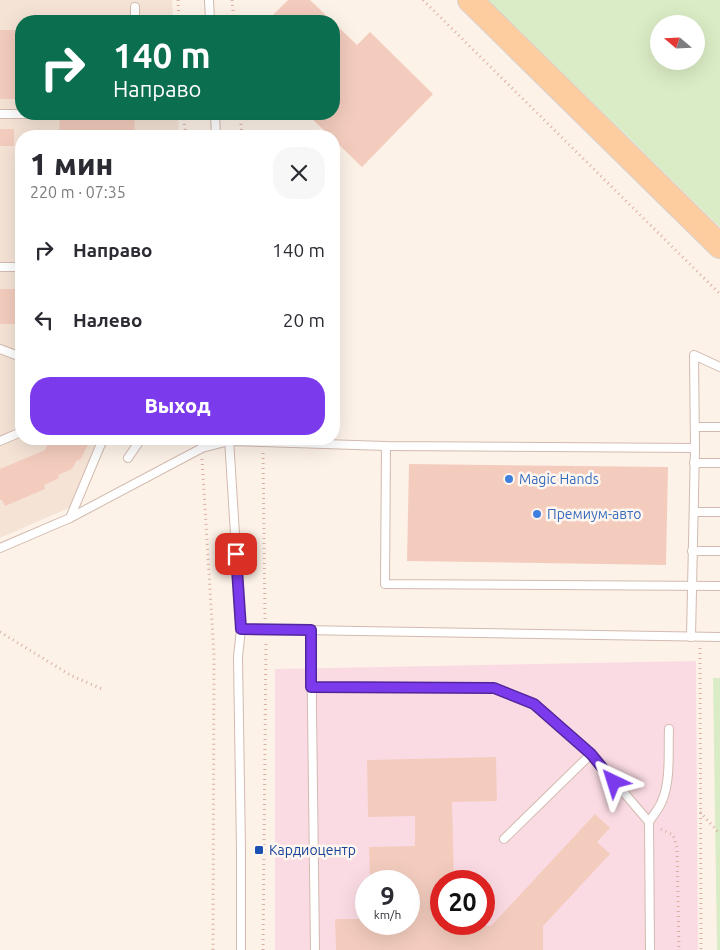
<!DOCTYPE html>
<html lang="ru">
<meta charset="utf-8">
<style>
body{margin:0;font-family:Ubuntu,sans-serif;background:#f7f7f7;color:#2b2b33;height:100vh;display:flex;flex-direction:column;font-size:19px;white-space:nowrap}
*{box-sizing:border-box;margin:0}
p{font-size:16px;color:#7c7c81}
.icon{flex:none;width:28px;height:28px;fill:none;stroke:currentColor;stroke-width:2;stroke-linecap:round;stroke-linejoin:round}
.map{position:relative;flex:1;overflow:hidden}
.panel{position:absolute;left:15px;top:130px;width:325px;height:315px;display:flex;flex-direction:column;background:#fff;border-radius:20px;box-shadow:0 5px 20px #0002}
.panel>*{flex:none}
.hud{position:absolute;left:15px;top:15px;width:325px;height:105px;border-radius:20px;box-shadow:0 5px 20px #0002;background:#0b6e4f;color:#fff;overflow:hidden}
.needle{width:32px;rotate:289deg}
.tools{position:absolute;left:650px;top:15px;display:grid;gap:10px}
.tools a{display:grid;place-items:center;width:55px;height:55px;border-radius:50%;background:#fff;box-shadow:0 5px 20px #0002;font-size:25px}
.speed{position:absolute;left:355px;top:870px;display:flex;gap:10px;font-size:25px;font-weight:700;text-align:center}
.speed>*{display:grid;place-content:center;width:65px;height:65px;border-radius:50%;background:#fff;box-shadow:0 5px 20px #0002;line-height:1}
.speed small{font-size:12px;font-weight:400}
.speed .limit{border:8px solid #d22;background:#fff;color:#111}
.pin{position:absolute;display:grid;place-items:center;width:42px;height:42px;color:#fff;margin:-21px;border-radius:10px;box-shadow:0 2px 8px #0006}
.me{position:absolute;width:55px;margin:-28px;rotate:319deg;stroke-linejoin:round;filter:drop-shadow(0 0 4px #0008)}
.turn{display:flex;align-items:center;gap:18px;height:105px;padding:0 15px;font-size:22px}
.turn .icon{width:65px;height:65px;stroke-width:2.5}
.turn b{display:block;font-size:35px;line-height:42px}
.round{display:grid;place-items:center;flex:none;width:52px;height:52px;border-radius:20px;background:#f7f7f7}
.overview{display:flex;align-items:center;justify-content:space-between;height:85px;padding:0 15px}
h1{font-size:30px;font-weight:800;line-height:38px}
.cta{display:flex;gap:10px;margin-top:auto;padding:10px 15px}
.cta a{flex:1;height:58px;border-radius:20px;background:#7c3aed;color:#fff;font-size:20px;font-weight:800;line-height:58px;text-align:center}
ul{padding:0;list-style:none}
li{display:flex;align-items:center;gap:15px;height:70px;padding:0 15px}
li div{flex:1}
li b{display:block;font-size:19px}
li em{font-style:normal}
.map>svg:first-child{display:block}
.residential{fill:#f5e3d6}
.medical{fill:#fbdbe3;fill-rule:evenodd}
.green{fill:#daecc5;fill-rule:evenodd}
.building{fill:#f3ccbe}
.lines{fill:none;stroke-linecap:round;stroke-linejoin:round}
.lane-casing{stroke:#d2baaf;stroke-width:10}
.primary-casing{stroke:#d9cfcc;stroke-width:26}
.path{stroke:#d9afa1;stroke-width:3;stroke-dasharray:1 4;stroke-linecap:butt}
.lane{stroke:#fff;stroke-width:8}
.primary{stroke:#fdcd9f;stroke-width:24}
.route-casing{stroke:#51269a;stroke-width:12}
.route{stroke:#7c3aed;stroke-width:9}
.shop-dot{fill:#3f7fe0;stroke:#fff6ef;stroke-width:2}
.transit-dot{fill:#1a4fb4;stroke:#fff6ef;stroke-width:2}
.labels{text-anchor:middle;stroke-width:5;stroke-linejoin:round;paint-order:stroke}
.shop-label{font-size:14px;fill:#366cbe;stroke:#fff6ef;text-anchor:start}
.transit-label{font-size:14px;fill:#164399;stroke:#fff6ef;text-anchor:start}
</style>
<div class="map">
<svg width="720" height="950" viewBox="0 0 720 950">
<rect width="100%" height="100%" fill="#fdf2e8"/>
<polygon class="residential" points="0,0 172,0 173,21 21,21 21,114 178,114 179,136 21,136 21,439 110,439 73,506 0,538"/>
<path class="medical" d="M696 661 698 950H275V669ZM366 881H409V924H366ZM441 881H484V924H441Z"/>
<g class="green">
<path d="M488 0H720V227ZM659 24H696V61H659Z"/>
<polygon points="713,678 720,678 720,950 717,950"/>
</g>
<g class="building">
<polygon points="288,0 310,0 332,21 267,21"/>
<polygon points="334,23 357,45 370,32 433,94 362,167 334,140 334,136 330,136 307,114 334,114"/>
<polygon points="0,30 21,30 21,65 17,65 17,99 0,99"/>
<polygon points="60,114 135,114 134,136 59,136"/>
<rect x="0" y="129" width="14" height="17"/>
<rect x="0" y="289" width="21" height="35"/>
<polygon points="50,439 91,439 80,460 77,460 72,469 58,475 59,478 44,485 45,489 5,506 2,500 0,500 0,469 45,450"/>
<polygon points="409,464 668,467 666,565 407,561"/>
<polygon points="496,757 497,801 452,802 454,881 441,881 441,924 455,924 455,927 491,926 595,814 610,828 597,842 610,854 543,926 543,950 336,950 335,919 366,919 366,924 409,924 409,918 416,918 415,890 409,891 409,881 370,881 369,847 415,846 415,816 368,817 367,760"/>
</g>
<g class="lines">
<defs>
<g id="lane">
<polyline points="209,0 210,21"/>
<polyline points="135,21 135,7"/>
<polyline points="0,114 28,114"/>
<polyline points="215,114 216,136"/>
<polyline points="0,267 21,267"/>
<polyline points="0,349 21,357"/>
<polyline points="695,427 720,427"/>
<polyline points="229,439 241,629 238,657 241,851 241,950"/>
<polyline points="0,441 21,432"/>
<polyline points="386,446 385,584 720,586"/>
<polyline points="128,458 141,439"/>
<polyline points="694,463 720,463"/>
<polyline points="694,512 720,512"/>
<polyline points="70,518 103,439"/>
<polyline points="0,548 70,518 202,448 229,441 386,446 695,448 694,355 720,367"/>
<polyline points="692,551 720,551"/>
<polyline points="241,629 720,637"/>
<polyline points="311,630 315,950"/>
<polyline points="691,637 695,448"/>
<polyline points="311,687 494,688 535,704 591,754 649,822 650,950"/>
<path d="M649 822C653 815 659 809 662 801 671 780 668 752 669 729"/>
<polyline points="504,839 591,754"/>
</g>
<polyline id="primary" points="470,0 720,246"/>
</defs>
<use href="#lane" class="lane-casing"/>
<use href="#primary" class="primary-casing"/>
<g class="path">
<polyline points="178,0 179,21"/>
<polyline points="232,0 234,21"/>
<polyline points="423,0 720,294"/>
<polyline points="183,114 186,136"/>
<polyline points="240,114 242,136"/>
<polyline points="263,453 265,619"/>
<polyline points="202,459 214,655 213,950"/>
<polyline points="0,632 72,676 102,689"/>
<polyline points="700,648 701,950"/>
<polyline points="700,812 720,834"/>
<polyline points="661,829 673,835 677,847 679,950"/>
<polyline points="263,950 266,641"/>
</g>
<use href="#lane" class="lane"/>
<use href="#primary" class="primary"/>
</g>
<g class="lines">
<defs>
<polyline id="route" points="236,554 241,629 311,630 311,687 494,688 534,704 591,754 614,782"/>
</defs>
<use href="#route" class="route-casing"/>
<use href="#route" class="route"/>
</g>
<g class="shop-dot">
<circle cx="509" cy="479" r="5"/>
<circle cx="537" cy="514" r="5"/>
</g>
<rect class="transit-dot" x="254" y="845" width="10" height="10" rx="2.5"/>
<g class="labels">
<g class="shop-label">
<text x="519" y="484">Magic Hands</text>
<text x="547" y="519">Премиум-авто</text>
</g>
<g class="transit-label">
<text x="269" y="855">Кардиоцентр</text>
</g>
</g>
</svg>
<div class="tools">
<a><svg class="needle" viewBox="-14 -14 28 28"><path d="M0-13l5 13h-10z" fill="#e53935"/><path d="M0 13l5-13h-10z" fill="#7c7c81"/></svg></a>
</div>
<div class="speed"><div>9<small>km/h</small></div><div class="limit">20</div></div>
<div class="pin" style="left:236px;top:554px;background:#d93025"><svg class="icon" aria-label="arrive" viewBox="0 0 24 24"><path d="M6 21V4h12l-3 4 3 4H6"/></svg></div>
<svg class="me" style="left:614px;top:782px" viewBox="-20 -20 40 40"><path d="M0-17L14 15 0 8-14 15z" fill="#7c3aed" stroke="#fff" stroke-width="4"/></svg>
<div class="hud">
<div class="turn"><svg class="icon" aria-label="right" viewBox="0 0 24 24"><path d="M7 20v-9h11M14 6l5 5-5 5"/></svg><div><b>140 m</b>Направо</div></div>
</div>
<section class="panel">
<div class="overview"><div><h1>1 мин</h1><p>220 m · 07:35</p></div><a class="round"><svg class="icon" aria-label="close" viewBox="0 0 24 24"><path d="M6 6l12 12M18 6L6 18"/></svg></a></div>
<ul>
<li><svg class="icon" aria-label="right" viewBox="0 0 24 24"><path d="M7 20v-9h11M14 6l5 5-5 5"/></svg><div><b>Направо</b></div><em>140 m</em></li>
<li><svg class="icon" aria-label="left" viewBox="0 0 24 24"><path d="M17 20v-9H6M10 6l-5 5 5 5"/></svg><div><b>Налево</b></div><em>20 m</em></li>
</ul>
<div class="cta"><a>Выход</a></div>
</section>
</div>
